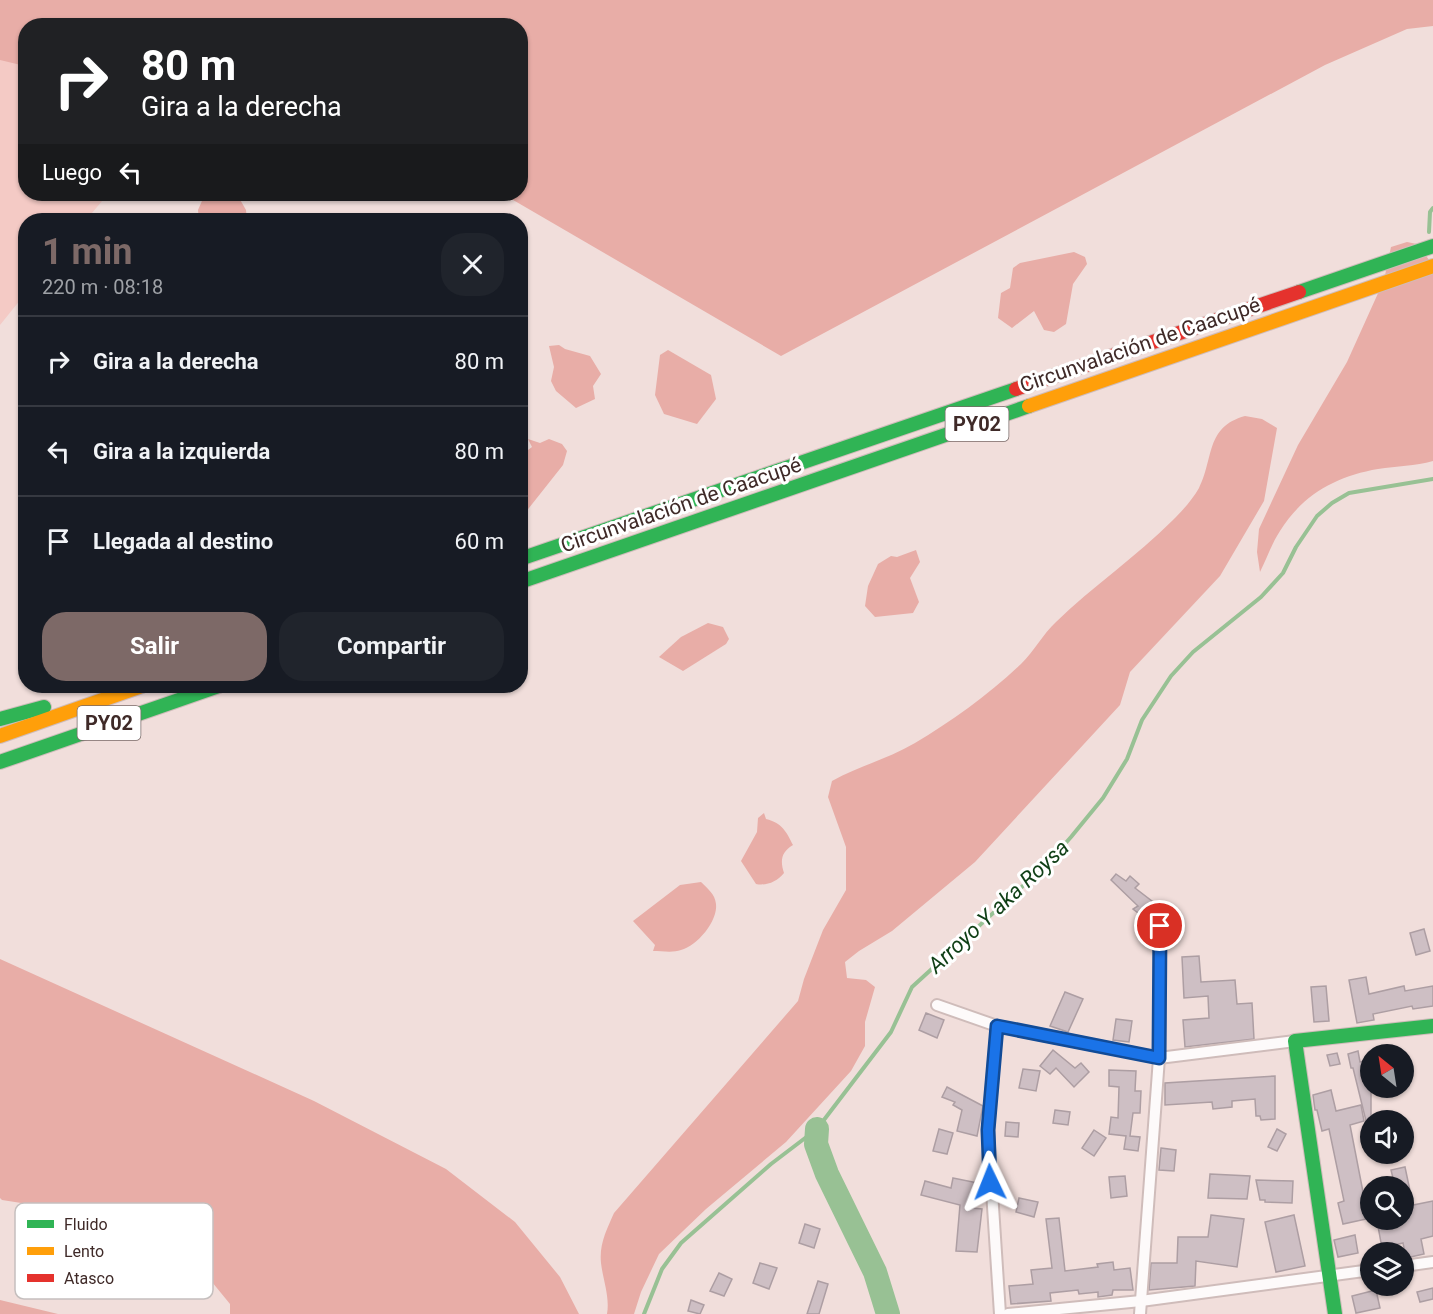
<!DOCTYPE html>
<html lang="es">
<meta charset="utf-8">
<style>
body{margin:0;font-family:Roboto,sans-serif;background:#20242c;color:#f1f3f6;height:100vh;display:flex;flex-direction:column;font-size:22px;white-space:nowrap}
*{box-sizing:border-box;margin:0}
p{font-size:20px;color:#9ea1a6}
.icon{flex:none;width:33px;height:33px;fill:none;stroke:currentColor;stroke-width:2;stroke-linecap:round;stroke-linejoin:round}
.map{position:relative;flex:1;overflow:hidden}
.drawer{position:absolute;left:18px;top:213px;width:510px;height:480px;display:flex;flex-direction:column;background:#171b24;border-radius:24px;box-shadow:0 2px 4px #0004}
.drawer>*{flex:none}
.top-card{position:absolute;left:18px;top:18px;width:510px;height:183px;border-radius:24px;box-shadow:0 2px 4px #0004;background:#202124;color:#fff;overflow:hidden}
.needle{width:39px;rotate:330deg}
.controls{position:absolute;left:1360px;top:1044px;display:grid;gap:12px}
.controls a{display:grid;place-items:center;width:54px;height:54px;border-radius:50%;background:#171b24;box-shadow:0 2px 4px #0004;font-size:30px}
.pin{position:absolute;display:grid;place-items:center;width:51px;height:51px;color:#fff;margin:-26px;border:3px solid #fff;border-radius:50%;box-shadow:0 2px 6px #0007}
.me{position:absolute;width:66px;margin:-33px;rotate:358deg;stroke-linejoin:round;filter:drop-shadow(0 0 4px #0008)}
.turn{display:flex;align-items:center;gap:21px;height:126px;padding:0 24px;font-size:27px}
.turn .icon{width:78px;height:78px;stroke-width:2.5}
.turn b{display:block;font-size:42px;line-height:51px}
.then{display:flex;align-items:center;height:57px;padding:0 24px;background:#0003;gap:12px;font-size:22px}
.round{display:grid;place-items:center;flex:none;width:63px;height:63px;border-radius:24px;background:#20242c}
.head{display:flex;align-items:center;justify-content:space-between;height:102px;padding:0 24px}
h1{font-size:36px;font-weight:700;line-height:45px;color:#7d6967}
.primary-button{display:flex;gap:12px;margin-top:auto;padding:12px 24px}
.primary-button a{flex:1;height:69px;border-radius:24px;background:#7d6967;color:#fff;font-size:24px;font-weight:700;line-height:69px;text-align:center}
.primary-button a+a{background:#20242c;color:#f1f3f6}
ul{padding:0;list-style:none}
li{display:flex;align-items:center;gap:18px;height:90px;padding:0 24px;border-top:2px solid #363941}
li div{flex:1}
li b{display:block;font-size:22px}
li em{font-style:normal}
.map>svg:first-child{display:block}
.green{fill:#f4cac5}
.forest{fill:#e8ada7}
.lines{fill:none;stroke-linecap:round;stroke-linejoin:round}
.stream{stroke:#98c194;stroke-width:4}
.river{stroke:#98c194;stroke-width:24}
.building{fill:#cebfc4;stroke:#ad9ea3;stroke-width:1.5}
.street-casing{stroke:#cfbcba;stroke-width:14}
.fast-casing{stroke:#cfbcba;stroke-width:16}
.slow-casing{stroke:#cfbcba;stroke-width:16}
.jam-casing{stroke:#cfbcba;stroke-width:16}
.street{stroke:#fdfafa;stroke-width:10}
.fast{stroke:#30b455;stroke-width:14}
.slow{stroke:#ff9f0a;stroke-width:14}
.jam{stroke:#e5322d;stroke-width:14}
.route-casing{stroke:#114b97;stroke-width:15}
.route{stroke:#1a73e8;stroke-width:10}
.labels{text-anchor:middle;stroke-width:6;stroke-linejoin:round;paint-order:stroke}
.shield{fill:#fff;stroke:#796a68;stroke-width:1.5}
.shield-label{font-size:20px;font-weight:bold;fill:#3f2a28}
.street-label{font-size:21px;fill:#3f2a28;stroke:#fff}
.water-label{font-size:22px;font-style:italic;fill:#0f3f16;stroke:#fff}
.key{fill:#fff;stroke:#c5bfbe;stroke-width:1.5}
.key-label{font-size:16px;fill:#3f2a28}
</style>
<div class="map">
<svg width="1433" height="1314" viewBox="0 0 1433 1314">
<rect width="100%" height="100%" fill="#f1dedb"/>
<polygon class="green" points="0,0 26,26 26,194 108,194 86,220 26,220 25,294 0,325"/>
<g class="forest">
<polygon points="0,0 1433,0 1433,26 1407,29 1325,65 781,356 503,194 520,194 520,26 26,26 25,66 0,60"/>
<polygon points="205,194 216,194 221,196 220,194 238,196 246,210 247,220 199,220 198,210"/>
<path d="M1407 242 1417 244 1433 265V461C1415 466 1397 466 1378 469 1337 476 1303 494 1280 531 1272 543 1267 558 1260 572L1257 552 1259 529 1298 445 1347 362 1384 280 1391 247Z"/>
<polygon points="1074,252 1085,257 1087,264 1073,284 1066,324 1054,332 1044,330 1034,311 1012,328 998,318 1001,293 1010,288 1013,268 1020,263"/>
<polygon points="559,345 565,349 590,356 601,374 593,386 595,399 576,408 556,391 551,381 554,367 549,346"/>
<polygon points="668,350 711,375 716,399 697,424 664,414 655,395 660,355"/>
<path d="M1245 416 1262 419 1277 428 1264 501 1220 576 1130 672 1120 705 975 862 892 931 859 951 845 962 847 978 866 980 875 987 865 1022V1046L851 1071 786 1142 706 1209 659 1254 641 1292 634 1314H607C610 1297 603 1280 601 1263 599 1244 607 1229 614 1213L798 1001 804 979 823 930 846 890V847L828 797 832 781C859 766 888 759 915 743 951 722 991 693 1021 664 1034 651 1043 634 1056 622 1093 586 1136 557 1173 520 1182 511 1193 499 1199 488 1214 459 1205 427 1245 416Z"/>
<polygon points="528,439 540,443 549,439 562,444 567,451 563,465 525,513 521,509 520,456 532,447"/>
<polygon points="916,550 920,562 910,578 919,602 913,613 875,617 865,606 868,586 878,564 891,556 897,557"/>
<polygon points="708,623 723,627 729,639 726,644 683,671 659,657 681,637"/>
<path d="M764 813 766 819C782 823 786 831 793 845 781 852 780 861 784 873 777 882 766 886 756 884L741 861 757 832 758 818Z"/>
<path d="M701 882C708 889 715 894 716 904 718 921 697 946 681 950 673 953 662 951 653 951L655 945 633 921 680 885Z"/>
<polygon points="0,959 314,1101 446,1169 515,1222 560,1277 579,1314 230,1314 230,1304 212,1282 107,1224 47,1207 2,1200 0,1198"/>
<polygon points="0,1300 58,1314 0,1314"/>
</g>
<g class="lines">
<g class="stream">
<polyline points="1429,232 1430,212 1433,208"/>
<polyline points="644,1314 662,1269 681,1243 771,1164 817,1129 891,1032 912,987 1048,863 1071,837 1103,798 1127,759 1142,720 1171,676 1193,652 1261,597 1283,573 1296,547 1317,516 1332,503 1349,493 1433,479"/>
</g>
<polyline class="river" points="817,1129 816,1144 827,1174 875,1272 888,1314"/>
</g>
<g class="building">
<polygon points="1116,874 1126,881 1130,876 1139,884 1135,888 1157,905 1146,919 1133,909 1138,906 1111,880"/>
<polygon points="1424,929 1430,951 1416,955 1410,933"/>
<polygon points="1199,956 1201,982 1235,980 1237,1004 1252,1003 1254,1039 1185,1047 1183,1020 1209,1018 1208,996 1184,998 1182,957"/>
<polygon points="1366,977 1369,994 1404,986 1405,991 1433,986 1433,1006 1413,1009 1412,1006 1373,1014 1374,1020 1357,1023 1349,980"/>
<polygon points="1326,986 1329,1021 1314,1022 1311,987"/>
<polygon points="1065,992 1083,999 1068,1032 1050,1026"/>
<polygon points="926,1013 944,1020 937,1038 919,1030"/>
<polygon points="1116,1019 1132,1021 1129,1042 1113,1040"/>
<polygon points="1053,1050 1075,1068 1081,1063 1089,1072 1074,1087 1056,1068 1050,1074 1040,1066"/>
<polygon points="1358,1051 1360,1062 1371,1060 1371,1125 1367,1125 1353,1068 1351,1068 1348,1054"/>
<polygon points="1337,1053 1340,1064 1330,1066 1327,1055"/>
<polygon points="1023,1069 1040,1071 1036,1091 1019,1088"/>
<polygon points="1109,1070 1136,1071 1135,1091 1141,1091 1140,1113 1133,1113 1130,1136 1140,1137 1138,1151 1124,1149 1126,1136 1109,1134 1111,1117 1118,1118 1119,1087 1109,1086"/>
<polygon points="1275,1076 1275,1119 1261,1120 1260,1116 1256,1116 1255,1099 1232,1101 1232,1107 1213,1109 1212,1102 1165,1105 1165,1083"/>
<polygon points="947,1087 983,1106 977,1136 957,1131 962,1110 953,1105 955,1102 942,1097"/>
<polygon points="1331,1090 1336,1111 1361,1105 1364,1121 1350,1125 1364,1197 1369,1196 1371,1218 1343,1224 1338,1203 1344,1201 1329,1129 1322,1131 1317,1110 1315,1110 1313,1095"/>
<polygon points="1055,1110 1070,1112 1068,1125 1053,1123"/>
<polygon points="1006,1122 1019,1123 1018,1137 1005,1136"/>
<polygon points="939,1129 953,1133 947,1154 933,1151"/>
<polygon points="1277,1129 1286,1134 1277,1151 1268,1147"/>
<polygon points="1094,1130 1106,1138 1094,1156 1082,1148"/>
<polygon points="1161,1148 1176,1150 1174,1171 1159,1170"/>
<polygon points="1405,1167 1413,1205 1433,1201 1433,1236 1421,1239 1424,1254 1406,1258 1403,1243 1382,1248 1377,1221 1404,1220 1404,1186 1395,1186 1391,1170"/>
<polygon points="1210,1174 1250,1176 1247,1199 1208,1198"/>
<polygon points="1125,1176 1127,1196 1111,1198 1109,1177"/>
<polygon points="953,1178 978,1183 972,1208 982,1209 977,1252 956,1251 960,1205 921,1195 925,1181 951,1188"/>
<polygon points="1256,1180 1293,1181 1292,1203 1265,1202 1265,1200 1260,1200"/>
<polygon points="1019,1198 1038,1202 1034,1217 1016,1212"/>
<polygon points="1211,1215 1244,1219 1237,1267 1196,1261 1195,1286 1149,1290 1151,1263 1177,1263 1178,1237 1208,1237"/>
<polygon points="1294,1215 1305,1266 1276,1272 1265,1222"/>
<polygon points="1059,1218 1065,1271 1098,1267 1097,1264 1113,1262 1114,1270 1130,1268 1133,1290 1113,1290 1112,1295 1098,1297 1098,1292 1079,1294 1078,1290 1050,1293 1051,1301 1011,1304 1009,1286 1033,1284 1031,1270 1052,1268 1046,1219"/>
<polygon points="805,1224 820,1229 814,1248 799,1243"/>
<polygon points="1355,1235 1358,1253 1338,1257 1334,1240"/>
<polygon points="760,1263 777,1268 769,1289 753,1283"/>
<polygon points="719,1273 732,1279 724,1296 710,1291"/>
<polygon points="818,1281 828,1284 819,1314 807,1314"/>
<polygon points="1433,1288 1433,1299 1420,1302 1417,1292"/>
<polygon points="1376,1290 1380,1308 1356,1313 1352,1296"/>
<polygon points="691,1300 704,1305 700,1314 688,1311"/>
</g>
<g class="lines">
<defs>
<g id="street">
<polyline points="937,1005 997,1026 1159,1058 1295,1041"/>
<polyline points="997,1026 988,1130 1000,1314"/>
<polyline points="1404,1266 1433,1262"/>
<polyline points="1008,1314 1141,1301 1371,1270"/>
<polyline points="1140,1314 1159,1058 1160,926"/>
</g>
<g id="fast">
<polyline points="1299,292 1433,246"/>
<polyline points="520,559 1016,389"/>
<polyline points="520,582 1029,406"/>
<polyline points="0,719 44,707"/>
<polyline points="0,762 219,686"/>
<polyline points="1335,1314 1295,1041 1433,1026"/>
</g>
<g id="slow">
<polyline points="1029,406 1433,266"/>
<polyline points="0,736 142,686"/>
</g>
<polyline id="jam" points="1016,389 1299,292"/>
</defs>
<use href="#street" class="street-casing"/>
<use href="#fast" class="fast-casing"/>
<use href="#slow" class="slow-casing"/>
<use href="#jam" class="jam-casing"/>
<use href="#street" class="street"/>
<use href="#fast" class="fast"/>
<use href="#slow" class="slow"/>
<use href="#jam" class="jam"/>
</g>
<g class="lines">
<defs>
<polyline id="route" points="990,1182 988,1130 997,1026 1159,1058 1160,926"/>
</defs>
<use href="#route" class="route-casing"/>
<use href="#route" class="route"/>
</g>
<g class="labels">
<g class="shield">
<rect x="945.5" y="407" width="63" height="34" rx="4.5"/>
<rect x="77.5" y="706" width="63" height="34" rx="4.5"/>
</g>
<g class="shield-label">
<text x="977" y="431">PY02</text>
<text x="109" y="730">PY02</text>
</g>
<g class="street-label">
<text transform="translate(1140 345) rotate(-19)" y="7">Circunvalación de Caacupé</text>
<text transform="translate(681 505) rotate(-19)" y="7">Circunvalación de Caacupé</text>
</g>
<g class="water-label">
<text transform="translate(998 906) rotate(-43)" y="8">Arroyo Y aka Roysa</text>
</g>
</g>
<rect x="15" y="1203" width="198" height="96" rx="9" class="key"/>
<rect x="27" y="1220" width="27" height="8" fill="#30b455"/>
<rect x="27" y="1247" width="27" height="8" fill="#ff9f0a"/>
<rect x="27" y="1274" width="27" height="8" fill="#e5322d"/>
<g class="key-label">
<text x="64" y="1230">Fluido</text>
<text x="64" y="1257">Lento</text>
<text x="64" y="1284">Atasco</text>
</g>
</svg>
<div class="controls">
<a><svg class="needle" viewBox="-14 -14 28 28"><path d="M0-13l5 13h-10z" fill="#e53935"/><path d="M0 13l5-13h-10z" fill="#9ea1a6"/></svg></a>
<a><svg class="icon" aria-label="sound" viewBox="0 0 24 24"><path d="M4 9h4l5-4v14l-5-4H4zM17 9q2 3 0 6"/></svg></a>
<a><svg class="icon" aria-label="search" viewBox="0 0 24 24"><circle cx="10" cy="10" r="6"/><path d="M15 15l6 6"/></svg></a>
<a><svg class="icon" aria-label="layers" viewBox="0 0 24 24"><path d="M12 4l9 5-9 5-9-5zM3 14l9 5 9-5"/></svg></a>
</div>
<div class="pin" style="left:1160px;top:926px;background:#d93025"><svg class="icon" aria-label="arrive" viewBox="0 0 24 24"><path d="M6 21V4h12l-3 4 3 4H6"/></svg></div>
<svg class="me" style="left:990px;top:1182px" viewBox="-20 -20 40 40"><path d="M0-17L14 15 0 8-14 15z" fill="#1a73e8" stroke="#fff" stroke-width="4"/></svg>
<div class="top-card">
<div class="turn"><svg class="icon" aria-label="right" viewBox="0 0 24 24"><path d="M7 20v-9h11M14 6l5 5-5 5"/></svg><div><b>80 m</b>Gira a la derecha</div></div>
<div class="then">Luego<svg class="icon" aria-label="left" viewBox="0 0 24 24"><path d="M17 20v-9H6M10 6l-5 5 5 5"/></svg></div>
</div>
<section class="drawer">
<div class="head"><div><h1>1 min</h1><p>220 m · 08:18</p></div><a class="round"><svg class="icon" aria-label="close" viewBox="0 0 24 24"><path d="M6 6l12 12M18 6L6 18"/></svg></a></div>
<ul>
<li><svg class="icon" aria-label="right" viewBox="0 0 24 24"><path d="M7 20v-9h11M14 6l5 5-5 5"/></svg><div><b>Gira a la derecha</b></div><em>80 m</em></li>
<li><svg class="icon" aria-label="left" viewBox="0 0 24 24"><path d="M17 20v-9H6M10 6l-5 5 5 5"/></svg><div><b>Gira a la izquierda</b></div><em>80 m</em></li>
<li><svg class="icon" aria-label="arrive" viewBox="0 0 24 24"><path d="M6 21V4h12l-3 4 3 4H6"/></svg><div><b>Llegada al destino</b></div><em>60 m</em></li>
</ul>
<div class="primary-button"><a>Salir</a><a>Compartir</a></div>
</section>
</div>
